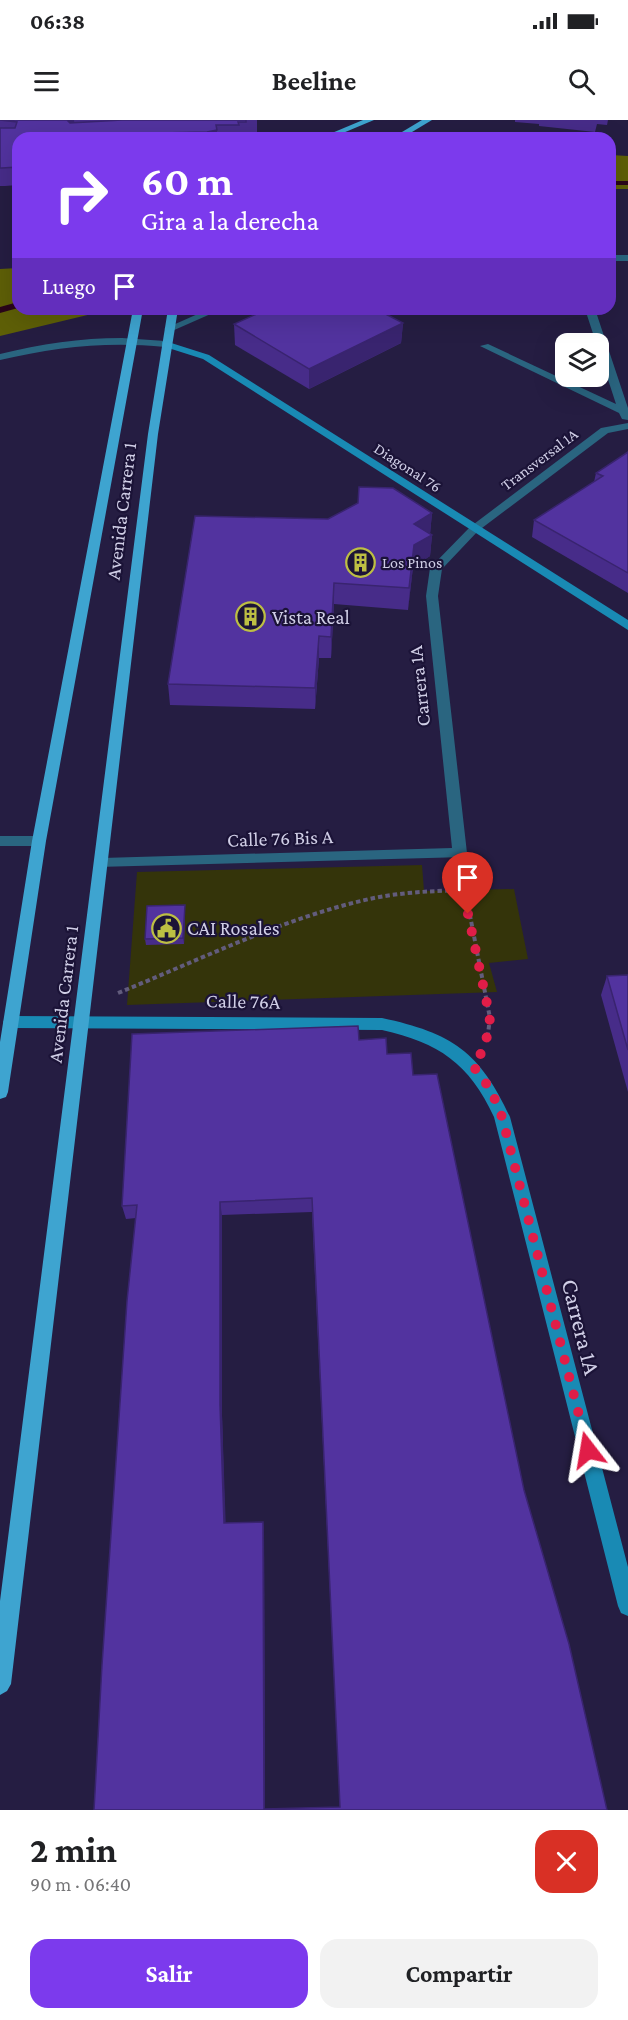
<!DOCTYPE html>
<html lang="es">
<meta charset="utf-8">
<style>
body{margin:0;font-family:"Crimson Pro",serif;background:#f2f2f2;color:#202124;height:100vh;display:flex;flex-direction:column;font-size:22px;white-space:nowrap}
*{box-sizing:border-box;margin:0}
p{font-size:20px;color:#757577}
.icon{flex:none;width:33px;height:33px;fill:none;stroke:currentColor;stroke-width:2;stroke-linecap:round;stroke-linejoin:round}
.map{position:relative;height:1690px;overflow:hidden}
.panel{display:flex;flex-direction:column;background:#fff;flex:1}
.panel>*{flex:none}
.banner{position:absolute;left:12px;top:12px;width:604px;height:183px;border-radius:18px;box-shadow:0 6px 24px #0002;background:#7c3aed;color:#fff;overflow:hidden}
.buttons{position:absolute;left:555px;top:213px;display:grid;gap:12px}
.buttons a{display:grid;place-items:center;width:54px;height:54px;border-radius:12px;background:#fff;box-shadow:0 6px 24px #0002;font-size:30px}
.pin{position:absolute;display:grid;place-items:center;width:51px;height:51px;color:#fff;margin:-62px -26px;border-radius:50% 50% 50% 0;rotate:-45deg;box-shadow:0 0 6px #0007}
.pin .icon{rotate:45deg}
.me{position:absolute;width:66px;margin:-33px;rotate:346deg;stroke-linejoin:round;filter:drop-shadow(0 0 4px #0008)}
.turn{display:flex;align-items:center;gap:21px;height:126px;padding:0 30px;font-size:27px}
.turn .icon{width:78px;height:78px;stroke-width:2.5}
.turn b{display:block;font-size:42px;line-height:51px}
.then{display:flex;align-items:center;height:57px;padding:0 30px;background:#0003;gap:12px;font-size:22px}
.round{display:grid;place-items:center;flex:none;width:63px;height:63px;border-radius:18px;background:#f2f2f2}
.headline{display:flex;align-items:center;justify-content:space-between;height:102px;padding:0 30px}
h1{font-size:36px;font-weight:700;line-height:45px}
.primary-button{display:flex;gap:12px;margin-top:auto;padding:12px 30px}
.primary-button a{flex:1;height:69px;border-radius:18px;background:#7c3aed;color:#fff;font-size:24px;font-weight:700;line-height:69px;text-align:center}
.primary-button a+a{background:#f2f2f2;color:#202124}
.status{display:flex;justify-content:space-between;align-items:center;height:42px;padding:0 30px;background:#fff;direction:ltr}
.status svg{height:16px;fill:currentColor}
header{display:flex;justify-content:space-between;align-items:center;height:78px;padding:0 30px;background:#fff;font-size:27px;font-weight:700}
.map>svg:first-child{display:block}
.green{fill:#34340a}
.forest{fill:#5e5f07}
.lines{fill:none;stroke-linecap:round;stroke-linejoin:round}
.stream{fill:#2a051a;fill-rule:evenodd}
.path{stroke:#625c7c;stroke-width:4;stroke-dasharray:4.5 3;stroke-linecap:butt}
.street{fill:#2a6580;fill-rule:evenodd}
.secondary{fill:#198ab4;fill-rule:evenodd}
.primary{fill:#3ea4d0;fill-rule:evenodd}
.wall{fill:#472c89;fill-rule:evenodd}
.shaded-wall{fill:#39246f}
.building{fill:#52339f;stroke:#39246f;stroke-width:1.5;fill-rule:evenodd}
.route{stroke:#e11d48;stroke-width:10;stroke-dasharray:0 18}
.labels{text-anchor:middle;stroke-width:4.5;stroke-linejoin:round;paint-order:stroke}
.far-street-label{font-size:16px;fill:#d0cee6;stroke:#1b1337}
.far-poi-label{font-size:16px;fill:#d0cee6;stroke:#1b1337;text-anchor:start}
.street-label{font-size:20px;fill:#d0cee6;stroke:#1b1337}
.poi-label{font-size:20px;fill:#d0cee6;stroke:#1b1337;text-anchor:start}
.near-street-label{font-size:24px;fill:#d0cee6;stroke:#1b1337}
</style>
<div class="status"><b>06:38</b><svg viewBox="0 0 49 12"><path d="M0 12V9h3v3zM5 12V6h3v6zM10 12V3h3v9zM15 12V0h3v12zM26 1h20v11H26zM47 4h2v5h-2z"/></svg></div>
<header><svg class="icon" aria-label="menu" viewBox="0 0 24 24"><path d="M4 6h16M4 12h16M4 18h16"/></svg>Beeline<svg class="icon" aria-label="search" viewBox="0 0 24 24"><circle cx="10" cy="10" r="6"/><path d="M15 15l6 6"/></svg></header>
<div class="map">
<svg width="628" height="1690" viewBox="0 0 628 1690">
<rect width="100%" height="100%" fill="#251d42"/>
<polygon class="green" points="422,745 424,771 514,769 528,839 489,843 497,872 127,885 137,752"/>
<g class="forest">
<polygon points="611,35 628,36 628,69 611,69"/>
<polygon points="18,148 18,189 101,189 100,192 0,216 0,149"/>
</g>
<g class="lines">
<g class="stream">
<rect x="610" y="61" width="18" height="4"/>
<polygon points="18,182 18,188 0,193 0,187"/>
</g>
<path class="path" d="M118 873C202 839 285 797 374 778 404 772 434 771 465 770L490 898 487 922"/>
<g class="street">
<rect x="610" y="135" width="18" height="6"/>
<polygon points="209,189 222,189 172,211 164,209"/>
<polygon points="585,189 595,189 628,288 628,300 622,299 619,293 480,226 488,224 616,284"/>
<path d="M122 218 165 221 170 224 165 227C108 221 55 227 0 240V234C41 224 80 218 122 218Z"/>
<polygon points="628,303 628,309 608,313 478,411 442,449 438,476 467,733 465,737 97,747 95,743 102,738 452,728 426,476 430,448 470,407 601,308"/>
<polygon points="0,716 39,716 46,721 39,726 0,726"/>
</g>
<g class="secondary">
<polygon points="165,221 209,235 628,500 628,510 203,239 162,226 162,222"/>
<path d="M11 896 382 898C452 913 480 932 510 997L628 1447V1496L621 1493 618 1486 494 997C469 943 439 923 382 910L11 908 6 907 3 902 6 897Z"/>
</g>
<g class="primary">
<polygon points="363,0 374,0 331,18 320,18"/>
<polygon points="422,0 432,0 402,18 392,18"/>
<polygon points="133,189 143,189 46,721 8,972 6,977 0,979 0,922 32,721"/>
<polygon points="168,189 178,189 158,314 11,1564 7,1571 0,1575 0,1481 148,314"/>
</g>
</g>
<g class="wall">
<polygon points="0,0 257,0 257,15 247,15 247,18 18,18 18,65 5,66 0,66"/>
<polygon points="515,0 608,0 607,5 597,4 595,12 539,6 539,4 515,2"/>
<polygon points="403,203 401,223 309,269 235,225 234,204"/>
<polygon points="628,332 628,473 532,417 534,400 594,362 596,353"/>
<polygon points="432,393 430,414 432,415 430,436 413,447 408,490 334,484 331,538 319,538 315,589 170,585 168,564"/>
<polygon points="185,785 185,792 184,824 146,825 145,819"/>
<polygon points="628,855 628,972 601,875 607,856"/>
<path d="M359 920 387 934 413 955 524 1370 607 1690H94L136 1098 126 1099 122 1086ZM312 1092 340 1687 265 1689 264 1410 263 1402 225 1403 222 1295V1095Z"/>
</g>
<g class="shaded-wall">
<polygon points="67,0 74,0 76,14"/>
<polygon points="217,10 217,18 207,18 207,12"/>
<polygon points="403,203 401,223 309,269 309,249"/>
<polygon points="432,393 430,414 414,404"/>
<polygon points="432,415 430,436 413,447 408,490 414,425"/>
<polygon points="334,463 334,484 331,538 331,517"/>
<polygon points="319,516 319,538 315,589 315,568"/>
<polygon points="185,785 185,792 184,824 183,818"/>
<polygon points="220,1082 222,1095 222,1295 226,1411 224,1403 220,1285"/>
<polygon points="263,1402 264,1410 265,1690 264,1689"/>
</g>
<g class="building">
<polygon points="0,0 68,0 67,0 70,3 122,0 246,0 246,2 238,2 239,5 216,5 217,10 207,12 161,13 161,18 18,18 18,47 2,48 0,48 0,8 15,8 17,2"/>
<polygon points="268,189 376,189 403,203 309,249 234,204"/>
<polygon points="628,332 628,453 534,400 603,356 596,353"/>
<polygon points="359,367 393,368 432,393 414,404 432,415 414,425 409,468 334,463 331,517 319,516 315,568 168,564 195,396 328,399 358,383"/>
<polygon points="185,785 183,818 145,819 147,786"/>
<polygon points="628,855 628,930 607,856"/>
<path d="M358 906 359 920 386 918 387 934 411 933 413 955 437 954 524 1370 569 1524 607 1690H94L102 1545 127 1181 137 1085 122 1086 132 914ZM312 1078 340 1687 264 1689 263 1402 224 1403 220 1285V1082Z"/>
</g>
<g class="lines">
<polyline class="route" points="468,794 490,898 485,927 473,946 491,970 502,997 588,1330"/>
</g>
<defs>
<symbol id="building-ring" viewBox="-11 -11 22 22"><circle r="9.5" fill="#1b1337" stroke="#bdbf43" stroke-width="1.5"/><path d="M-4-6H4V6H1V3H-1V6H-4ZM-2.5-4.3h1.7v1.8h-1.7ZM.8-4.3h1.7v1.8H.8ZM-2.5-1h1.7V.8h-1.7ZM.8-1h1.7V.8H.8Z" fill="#bdbf43"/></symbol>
<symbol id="civic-ring" viewBox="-11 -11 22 22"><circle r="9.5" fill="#1b1337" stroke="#bdbf43" stroke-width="1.5"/><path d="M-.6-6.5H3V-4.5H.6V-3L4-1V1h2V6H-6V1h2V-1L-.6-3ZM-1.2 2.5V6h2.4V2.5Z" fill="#bdbf43"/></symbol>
</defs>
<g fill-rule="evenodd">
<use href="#building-ring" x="344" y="426" width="33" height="33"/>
<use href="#building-ring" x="234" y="480" width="33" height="33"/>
<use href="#civic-ring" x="150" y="792" width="33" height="33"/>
</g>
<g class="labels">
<g class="far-street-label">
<text transform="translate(539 339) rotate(-37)" y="6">Transversal 1A</text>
<text transform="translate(408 347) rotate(33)" y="6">Diagonal 76</text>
</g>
<g class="far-poi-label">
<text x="382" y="448">Los Pinos</text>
</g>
<g class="street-label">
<text transform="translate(121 391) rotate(-83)" y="7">Avenida Carrera 1</text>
<text transform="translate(419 566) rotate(-96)" y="7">Carrera 1A</text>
<text transform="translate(280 718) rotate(-2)" y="7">Calle 76 Bis A</text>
<text transform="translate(63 874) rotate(-83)" y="7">Avenida Carrera 1</text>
<text transform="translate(243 881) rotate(1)" y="7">Calle 76A</text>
</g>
<g class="poi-label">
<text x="272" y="504">Vista Real</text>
<text x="187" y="815">CAI Rosales</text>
</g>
<g class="near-street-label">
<text transform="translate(581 1207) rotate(76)" y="8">Carrera 1A</text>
</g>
</g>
</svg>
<div class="buttons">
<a><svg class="icon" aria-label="layers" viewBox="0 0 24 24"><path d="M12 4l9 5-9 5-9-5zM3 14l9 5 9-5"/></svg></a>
</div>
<div class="pin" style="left:468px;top:794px;background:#d93025"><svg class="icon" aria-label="arrive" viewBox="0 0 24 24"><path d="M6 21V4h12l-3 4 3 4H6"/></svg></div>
<svg class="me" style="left:588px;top:1330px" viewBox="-20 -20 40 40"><path d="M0-17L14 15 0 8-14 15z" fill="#e11d48" stroke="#fff" stroke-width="4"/></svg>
<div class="banner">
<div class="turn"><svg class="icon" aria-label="right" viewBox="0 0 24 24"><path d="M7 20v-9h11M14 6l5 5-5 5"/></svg><div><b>60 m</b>Gira a la derecha</div></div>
<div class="then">Luego<svg class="icon" aria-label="arrive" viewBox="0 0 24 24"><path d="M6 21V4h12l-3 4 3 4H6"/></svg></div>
</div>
</div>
<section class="panel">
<div class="headline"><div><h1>2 min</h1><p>90 m · 06:40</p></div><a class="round" style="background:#d93025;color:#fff"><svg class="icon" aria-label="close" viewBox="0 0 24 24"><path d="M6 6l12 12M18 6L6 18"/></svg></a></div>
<div class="primary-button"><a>Salir</a><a>Compartir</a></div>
</section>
